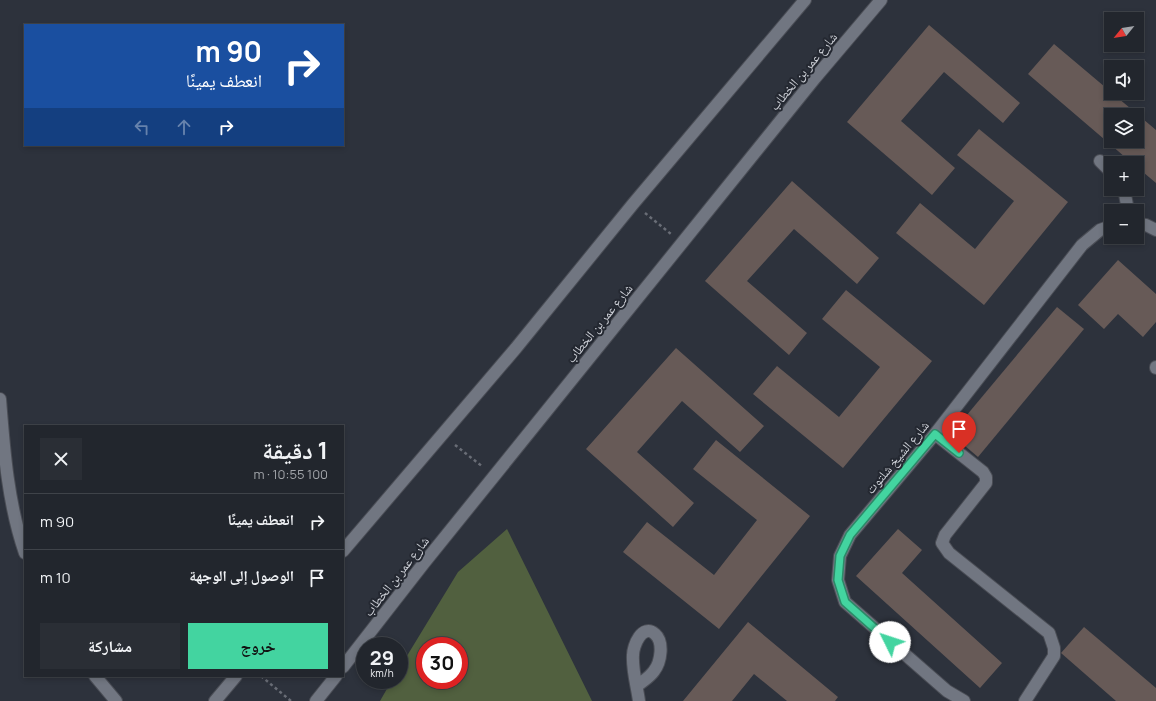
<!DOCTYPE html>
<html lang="ar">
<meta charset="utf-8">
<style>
body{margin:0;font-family:Manrope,"Noto Naskh Arabic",sans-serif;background:#2a2e35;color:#f1f3f6;direction:rtl;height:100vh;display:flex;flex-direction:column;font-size:15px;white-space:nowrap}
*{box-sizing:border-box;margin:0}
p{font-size:13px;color:#a2a5aa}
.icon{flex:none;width:22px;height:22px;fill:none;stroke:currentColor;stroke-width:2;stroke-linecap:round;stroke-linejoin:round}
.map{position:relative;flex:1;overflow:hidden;direction:ltr}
.details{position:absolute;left:24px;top:425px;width:320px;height:252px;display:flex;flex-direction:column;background:#22262d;border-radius:0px;box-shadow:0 2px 6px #0003,0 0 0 1px #3f4349;direction:rtl}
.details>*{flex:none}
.banner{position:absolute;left:24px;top:24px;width:320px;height:122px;border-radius:0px;box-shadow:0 2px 6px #0003,0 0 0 1px #3f4349;direction:rtl;background:#1a4fa0;color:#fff;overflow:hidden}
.needle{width:26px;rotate:240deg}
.controls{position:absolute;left:1104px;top:12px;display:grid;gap:8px}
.controls a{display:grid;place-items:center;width:40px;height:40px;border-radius:0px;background:#22262d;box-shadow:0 2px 6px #0003,0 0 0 1px #3f4349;font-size:20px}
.speed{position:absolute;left:356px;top:637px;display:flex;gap:8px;font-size:20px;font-weight:700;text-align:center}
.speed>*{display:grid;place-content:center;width:52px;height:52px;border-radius:50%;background:#22262d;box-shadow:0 2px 6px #0003,0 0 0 1px #3f4349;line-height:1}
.speed small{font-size:10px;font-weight:400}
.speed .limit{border:6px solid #d22;background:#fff;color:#111}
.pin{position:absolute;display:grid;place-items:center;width:34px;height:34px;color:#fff;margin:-41px -17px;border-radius:50% 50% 50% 0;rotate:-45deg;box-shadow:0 0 4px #0007}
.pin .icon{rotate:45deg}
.me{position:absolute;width:44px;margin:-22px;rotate:311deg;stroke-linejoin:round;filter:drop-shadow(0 0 3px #0008)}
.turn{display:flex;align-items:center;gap:14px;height:84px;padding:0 16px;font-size:18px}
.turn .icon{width:52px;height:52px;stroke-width:2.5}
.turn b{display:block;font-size:28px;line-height:34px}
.lanes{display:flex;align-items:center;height:38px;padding:0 16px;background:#0003;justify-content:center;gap:20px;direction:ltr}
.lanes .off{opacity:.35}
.round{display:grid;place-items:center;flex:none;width:42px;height:42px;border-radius:0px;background:#2a2e35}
.headline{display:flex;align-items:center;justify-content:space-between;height:68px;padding:0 16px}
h1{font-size:24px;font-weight:700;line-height:30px}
.action{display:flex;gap:8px;margin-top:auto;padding:8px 16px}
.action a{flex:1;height:46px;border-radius:0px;background:#43d4a0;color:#111;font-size:16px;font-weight:700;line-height:46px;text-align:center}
.action a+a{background:#2a2e35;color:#f1f3f6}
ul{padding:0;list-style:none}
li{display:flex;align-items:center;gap:12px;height:56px;padding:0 16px;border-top:1px solid #3f4349}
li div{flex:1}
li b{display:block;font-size:15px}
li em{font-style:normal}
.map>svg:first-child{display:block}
.green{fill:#51603f;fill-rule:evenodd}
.building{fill:#675a57;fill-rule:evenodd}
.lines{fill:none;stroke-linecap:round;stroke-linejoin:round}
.lane-casing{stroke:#4a4d55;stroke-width:14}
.street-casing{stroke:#4a4d55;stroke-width:14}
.secondary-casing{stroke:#4a4d55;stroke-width:14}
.path{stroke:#696d76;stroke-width:2.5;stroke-dasharray:3 3;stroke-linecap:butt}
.lane{stroke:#717681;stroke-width:12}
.street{stroke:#717681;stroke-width:12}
.secondary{stroke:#717681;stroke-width:12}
.route-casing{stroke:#2c8a68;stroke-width:10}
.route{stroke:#43d4a0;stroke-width:7}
.labels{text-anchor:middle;stroke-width:4;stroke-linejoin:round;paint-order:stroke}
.street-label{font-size:13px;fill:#ced1d8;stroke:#242831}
</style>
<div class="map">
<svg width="1156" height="701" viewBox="0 0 1156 701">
<rect width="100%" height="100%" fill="#2d323c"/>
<path class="green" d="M507 529 592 701H380L392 680H399V669L458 572ZM425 646H459V680H425Z"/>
<g class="building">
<polygon points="929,25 1020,103 1003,123 944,72 901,121 955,168 932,195 847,122"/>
<path d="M1054 44 1156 130V183L1137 167V163H1132L1028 74ZM1111 115H1137V141H1111Z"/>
<polygon points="979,129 1068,202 984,305 896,233 920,203 975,249 1014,201 957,155"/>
<polygon points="792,181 879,258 857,284 794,229 747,281 807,333 789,355 705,281"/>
<polygon points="1118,260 1156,294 1156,322 1143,337 1118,314 1104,329 1078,305"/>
<polygon points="846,290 932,361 843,468 753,394 777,366 839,417 880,367 822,319"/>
<polygon points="1057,307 1084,329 978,457 951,434"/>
<polygon points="676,348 764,426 740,452 682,401 637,452 694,503 673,527 586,449"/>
<polygon points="716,440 810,516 719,629 623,552 647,522 714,575 757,520 693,469"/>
<polygon points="898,529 922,550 902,573 1002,663 980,688 856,576"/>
<polygon points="748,622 838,697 835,701 787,701 754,674 732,701 683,701"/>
<polygon points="1084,627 1156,688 1156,701 1116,701 1061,653"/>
</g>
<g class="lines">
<defs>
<g id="lane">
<polyline points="1100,161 1111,172"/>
<polyline points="1124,189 1127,205 1125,211"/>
<polyline points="1156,368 1156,367"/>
</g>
<g id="street">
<polyline points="1137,224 1146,225 1156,230"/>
<polyline points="935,434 983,472 986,477 986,483 945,535 942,543 949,553 1049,633 1054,648 1054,656 1025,701"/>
<path d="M637 686C643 681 650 677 654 671 661 662 664 642 655 634 642 623 633 646 633 655 632 670 637 686 639 701"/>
<polyline points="964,701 947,691 845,602 838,580 840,556 850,535 935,434 1082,245 1100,230 1111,226"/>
</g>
<g id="secondary">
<path d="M0 399C4 451 8 504 25 553"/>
<polyline points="343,551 516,348 633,204 805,0"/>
<polyline points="343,667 424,563 815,78 881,0"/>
<polyline points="95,676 116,701"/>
<polyline points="215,701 236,676"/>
<polyline points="316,701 336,676"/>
</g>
</defs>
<use href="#lane" class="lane-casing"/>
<use href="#street" class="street-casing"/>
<use href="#secondary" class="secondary-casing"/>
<g class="path">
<polyline points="645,213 671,234"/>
<polyline points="455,445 483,467"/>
<polyline points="261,676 291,701"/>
</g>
<use href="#lane" class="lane"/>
<use href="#street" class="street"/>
<use href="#secondary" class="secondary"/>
</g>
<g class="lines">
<defs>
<polyline id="route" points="890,642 845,602 838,580 840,556 850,535 935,434 959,453"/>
</defs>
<use href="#route" class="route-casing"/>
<use href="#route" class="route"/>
</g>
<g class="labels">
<g class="street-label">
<text transform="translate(803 71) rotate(-50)" y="5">شارع عمر بن الخطاب</text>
<text transform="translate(599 323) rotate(-51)" y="5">شارع عمر بن الخطاب</text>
<text transform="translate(897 457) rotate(-50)" y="5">شارع الشيخ شلتوت</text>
<text transform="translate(396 576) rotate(-52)" y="5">شارع عمر بن الخطاب</text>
</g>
</g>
</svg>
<div class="controls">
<a><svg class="needle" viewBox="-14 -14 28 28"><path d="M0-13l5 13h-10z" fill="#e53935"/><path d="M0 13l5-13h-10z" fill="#a2a5aa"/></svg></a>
<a><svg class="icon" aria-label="sound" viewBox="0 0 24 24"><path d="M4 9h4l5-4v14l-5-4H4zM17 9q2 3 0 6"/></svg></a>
<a><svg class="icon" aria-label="layers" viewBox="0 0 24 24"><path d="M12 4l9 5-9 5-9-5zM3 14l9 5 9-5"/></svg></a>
<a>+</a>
<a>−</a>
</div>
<div class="speed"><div>29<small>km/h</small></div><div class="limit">30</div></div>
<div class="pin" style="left:959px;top:453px;background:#d93025"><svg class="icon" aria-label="arrive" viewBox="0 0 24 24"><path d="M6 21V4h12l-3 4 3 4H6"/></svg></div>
<svg class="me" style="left:890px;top:642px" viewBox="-20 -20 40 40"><circle r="19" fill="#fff"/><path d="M0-13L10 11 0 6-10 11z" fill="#43d4a0"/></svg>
<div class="banner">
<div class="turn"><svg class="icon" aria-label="right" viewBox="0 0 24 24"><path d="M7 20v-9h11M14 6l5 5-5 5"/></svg><div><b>90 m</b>انعطف يمينًا</div></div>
<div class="lanes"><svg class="icon off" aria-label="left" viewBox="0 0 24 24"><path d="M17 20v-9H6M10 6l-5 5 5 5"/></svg><svg class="icon off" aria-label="ahead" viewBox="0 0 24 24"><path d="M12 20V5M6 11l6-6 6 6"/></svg><svg class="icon" aria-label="right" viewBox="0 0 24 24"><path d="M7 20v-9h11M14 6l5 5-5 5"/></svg></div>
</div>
<section class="details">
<div class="headline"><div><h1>1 دقيقة</h1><p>100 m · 10:55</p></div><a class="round"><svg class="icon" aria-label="close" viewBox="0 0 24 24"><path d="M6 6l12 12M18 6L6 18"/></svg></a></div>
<ul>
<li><svg class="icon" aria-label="right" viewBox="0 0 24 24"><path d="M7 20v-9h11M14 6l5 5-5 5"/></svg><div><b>انعطف يمينًا</b></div><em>90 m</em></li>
<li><svg class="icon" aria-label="arrive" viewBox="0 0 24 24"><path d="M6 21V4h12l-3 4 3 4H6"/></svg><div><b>الوصول إلى الوجهة</b></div><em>10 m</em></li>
</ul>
<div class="action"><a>خروج</a><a>مشاركة</a></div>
</section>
</div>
